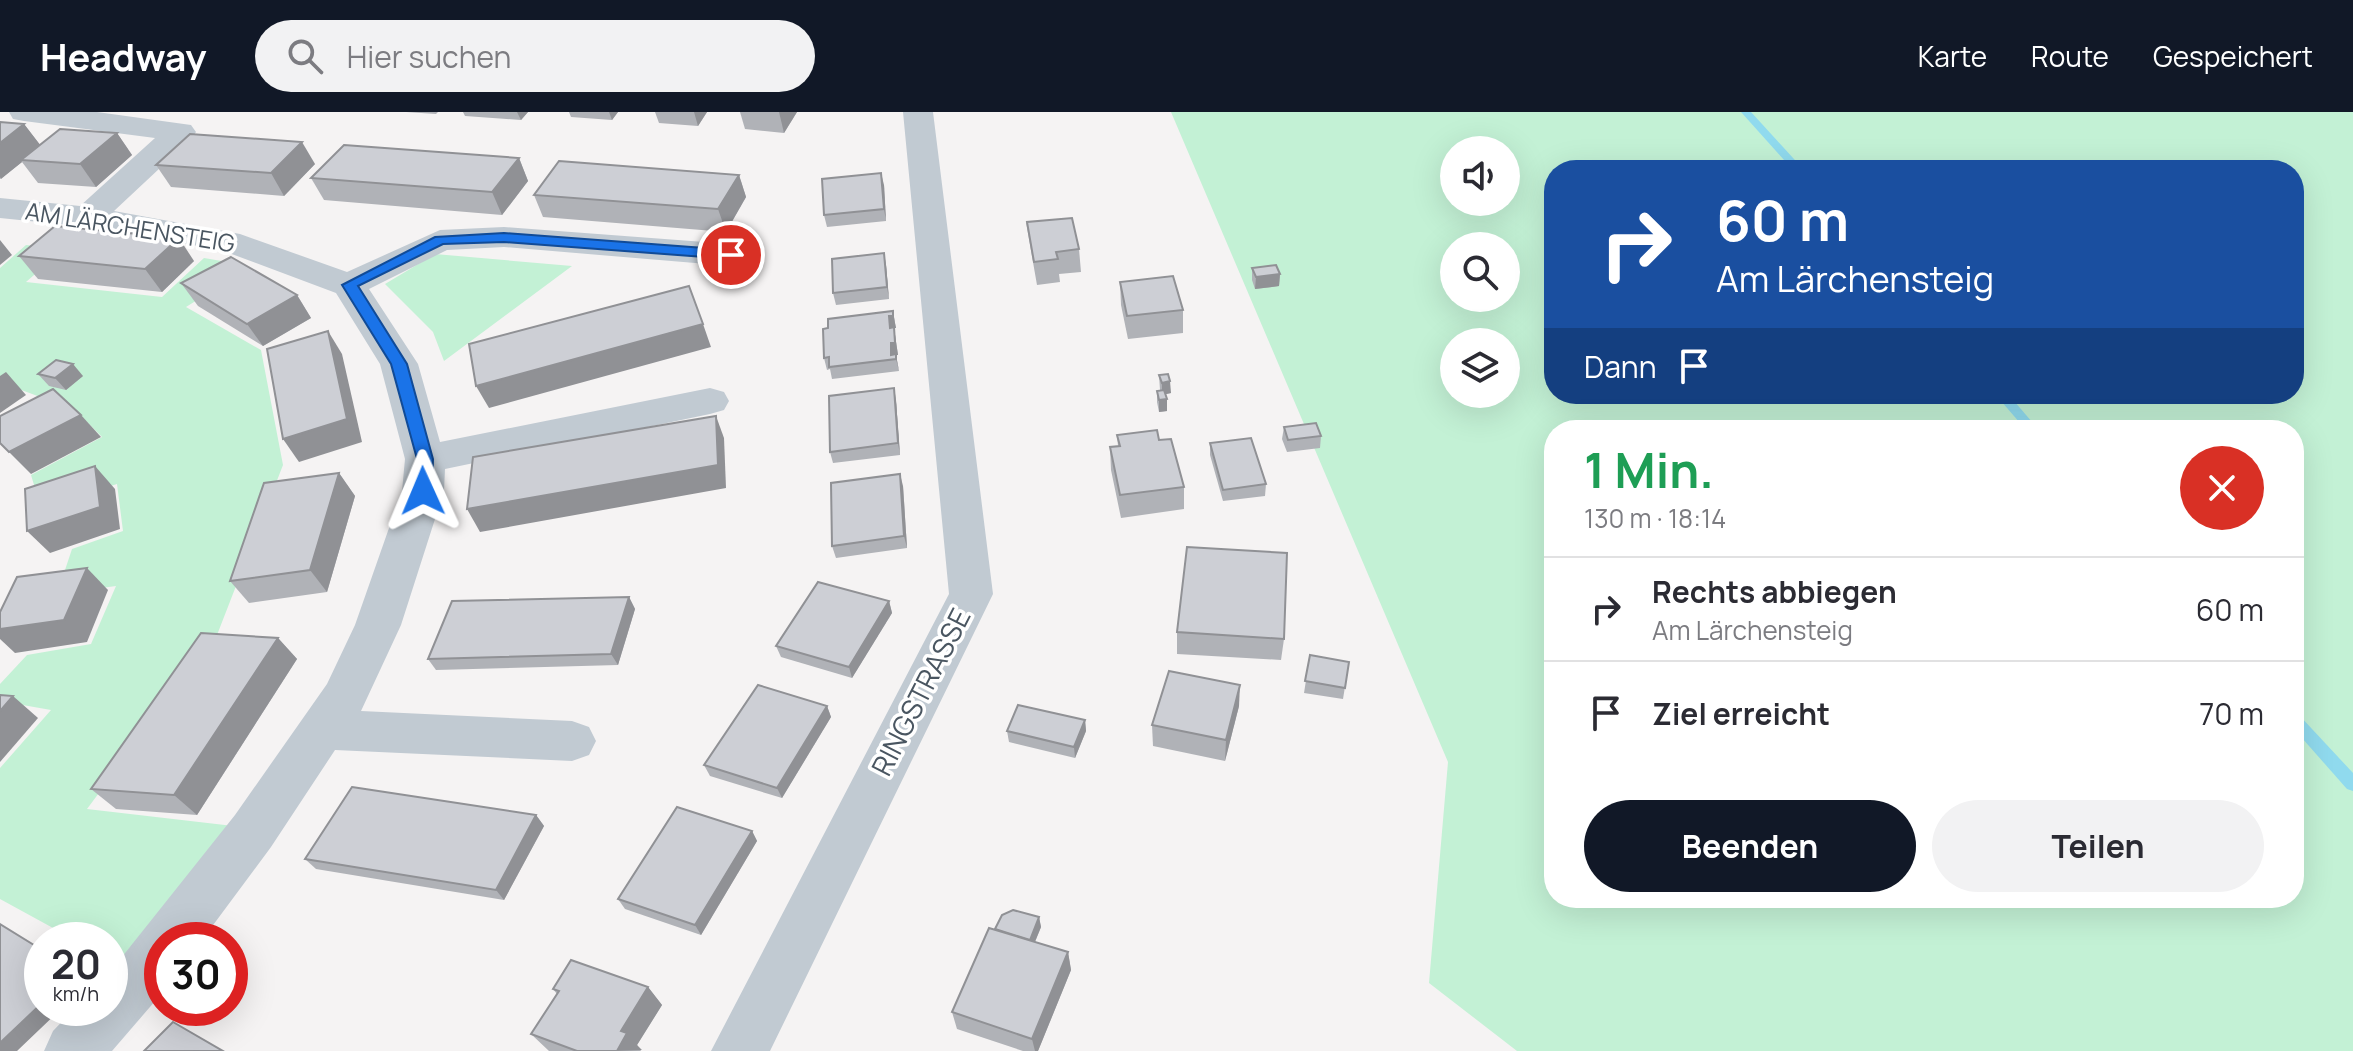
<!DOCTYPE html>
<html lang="de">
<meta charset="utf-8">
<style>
body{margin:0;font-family:Manrope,sans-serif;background:#f2f2f3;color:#2b2b33;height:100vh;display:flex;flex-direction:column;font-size:30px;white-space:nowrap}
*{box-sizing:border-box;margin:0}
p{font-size:26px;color:#7c7c81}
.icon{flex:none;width:44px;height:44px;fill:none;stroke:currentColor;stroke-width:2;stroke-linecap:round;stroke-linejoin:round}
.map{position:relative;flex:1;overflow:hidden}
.side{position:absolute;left:1544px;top:308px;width:760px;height:488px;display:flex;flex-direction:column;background:#fff;border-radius:32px;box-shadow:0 8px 32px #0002}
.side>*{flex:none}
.banner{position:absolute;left:1544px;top:48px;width:760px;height:244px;border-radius:32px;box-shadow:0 8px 32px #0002;background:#1a4fa0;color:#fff;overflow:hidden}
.tools{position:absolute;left:1440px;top:24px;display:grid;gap:16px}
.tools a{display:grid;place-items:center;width:80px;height:80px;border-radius:50%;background:#fff;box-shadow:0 8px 32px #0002;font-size:40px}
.speed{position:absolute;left:24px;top:810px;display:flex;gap:16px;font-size:40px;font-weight:700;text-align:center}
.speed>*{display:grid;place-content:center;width:104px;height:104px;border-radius:50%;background:#fff;box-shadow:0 8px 32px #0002;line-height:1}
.speed small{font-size:20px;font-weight:400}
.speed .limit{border:12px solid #d22;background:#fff;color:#111}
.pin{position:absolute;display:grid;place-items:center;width:68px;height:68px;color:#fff;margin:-34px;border:4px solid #fff;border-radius:50%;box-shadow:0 2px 8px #0007}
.me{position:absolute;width:88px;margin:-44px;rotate:359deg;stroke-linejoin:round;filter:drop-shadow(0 0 6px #0008)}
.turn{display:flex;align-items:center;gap:28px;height:168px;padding:0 40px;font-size:36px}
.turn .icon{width:104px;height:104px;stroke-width:2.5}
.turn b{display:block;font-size:56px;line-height:68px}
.then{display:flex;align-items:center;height:76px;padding:0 40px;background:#0003;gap:16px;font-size:30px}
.round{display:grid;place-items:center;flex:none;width:84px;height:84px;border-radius:42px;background:#f2f2f3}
.overview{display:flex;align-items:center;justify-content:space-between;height:136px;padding:0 40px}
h1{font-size:48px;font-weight:700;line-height:60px;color:#1e9e55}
.button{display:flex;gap:16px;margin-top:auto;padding:16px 40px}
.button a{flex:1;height:92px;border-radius:48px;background:#111827;color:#fff;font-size:32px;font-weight:700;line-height:92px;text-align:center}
.button a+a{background:#f2f2f3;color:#2b2b33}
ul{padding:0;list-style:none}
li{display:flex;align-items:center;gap:24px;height:104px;padding:0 40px;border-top:2px solid #e1e1e2}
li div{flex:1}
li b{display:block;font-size:30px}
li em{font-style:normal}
header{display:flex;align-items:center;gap:48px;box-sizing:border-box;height:112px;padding:0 40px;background:#111827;color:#fff}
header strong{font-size:38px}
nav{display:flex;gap:44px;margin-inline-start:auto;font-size:28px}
.search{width:560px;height:72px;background:#f2f2f3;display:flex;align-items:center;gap:20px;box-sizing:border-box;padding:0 28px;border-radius:44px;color:#7c7c81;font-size:30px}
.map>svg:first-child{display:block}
.green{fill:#c3f1d5;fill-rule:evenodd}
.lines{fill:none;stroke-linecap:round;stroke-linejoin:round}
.stream{fill:#90daee;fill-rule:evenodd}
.street{fill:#c1cad2;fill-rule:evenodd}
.wall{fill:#b0b2b7}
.shaded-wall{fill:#909195}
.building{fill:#cdcfd5;stroke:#909195;stroke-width:2}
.route{fill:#1a73e8;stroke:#114b97;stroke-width:2}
.labels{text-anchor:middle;stroke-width:7;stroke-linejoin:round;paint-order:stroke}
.far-street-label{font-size:24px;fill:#4a5661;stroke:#fff}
.street-label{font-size:28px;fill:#4a5661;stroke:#fff}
</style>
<header>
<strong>Headway</strong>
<div class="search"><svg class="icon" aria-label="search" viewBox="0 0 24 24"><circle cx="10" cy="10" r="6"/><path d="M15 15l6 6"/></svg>Hier suchen</div>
<nav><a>Karte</a><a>Route</a><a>Gespeichert</a></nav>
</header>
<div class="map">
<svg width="2353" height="939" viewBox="0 0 2353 939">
<rect width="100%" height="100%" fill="#f5f3f3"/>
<g class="green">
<path d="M1171 0H2353V939H1517L1429 871 1448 650ZM1454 38H1506V90H1454ZM1554 58H2294V282H1554ZM1454 134H1506V186H1454ZM1454 230H1506V282H1454ZM1554 318H2294V786H1554Z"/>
<polygon points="26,133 64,137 26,170 162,185 204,146 239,152 218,175 186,195 261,238 283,353 217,523 87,697 242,715 137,862 110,847 110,828 75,828 0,787 0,656 51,598 0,589 0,572 27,543 91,532 116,474 57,482 72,437 123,419 117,372 41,396 31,363 102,325 75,298 0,270 0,156"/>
<polygon points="435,142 572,154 444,249 433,220 385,172"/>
</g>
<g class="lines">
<g class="stream">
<polygon points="1741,0 1751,0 1804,58 1793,58"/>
<polygon points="1995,282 2008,282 2039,318 2026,318"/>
<polygon points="2294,601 2299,603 2353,661 2353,679 2347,677 2294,617"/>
</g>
<g class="street">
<polygon points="9,0 97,0 191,13 196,20 191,27 114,99 240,122 347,160 440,118 504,115 731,132 743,136 748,143 743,150 731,154 504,135 447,138 369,177 418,252 440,330 710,276 724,280 729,289 724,298 710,302 445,357 444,379 401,513 361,599 572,609 589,615 596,629 589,643 572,649 335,638 271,735 202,828 162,828 162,881 112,939 44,939 53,919 75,896 110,896 110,860 235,703 327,572 355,513 402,379 405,347 380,252 336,181 221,138 88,115 0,106 0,86 80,94 155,26 24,9 13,7"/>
<polygon points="903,0 933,0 993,482 770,939 711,939 949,482"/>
</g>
</g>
<g class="wall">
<polygon points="406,0 438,0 436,2"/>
<polygon points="463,0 528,0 521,8 465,4"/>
<polygon points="569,0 618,0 612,8 571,5"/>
<polygon points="655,0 707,0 698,14 659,11"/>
<polygon points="740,0 797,0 784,21 745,17"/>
<polygon points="0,10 24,12 40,33 117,21 132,43 96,75 38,71 22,50 0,67"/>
<polygon points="519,46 528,69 502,103 324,88 311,66"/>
<polygon points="315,52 284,84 171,75 156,53"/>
<polygon points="739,63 746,85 726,120 543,105 534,83"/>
<polygon points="884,73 886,109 827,115 824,103"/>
<polygon points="1026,110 1079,137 1081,160 1059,162 1060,170 1037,173"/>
<polygon points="19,144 194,149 162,180 38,167"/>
<polygon points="886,153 889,187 836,193 833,181"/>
<polygon points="1252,156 1280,162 1279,174 1255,177 1252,168"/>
<polygon points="1120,170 1183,198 1183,221 1128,227 1121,193"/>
<polygon points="181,171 297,183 311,206 263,234 198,194"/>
<polygon points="893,199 895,211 896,216 894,216 898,243 896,243 899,259 832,267 830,257 827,258 824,246 828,216"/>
<polygon points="38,262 83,264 66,278 49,274"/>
<polygon points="1159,263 1171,281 1165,282 1167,299 1159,300 1157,290 1157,279 1160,278"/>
<polygon points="896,288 900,343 833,351 830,340"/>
<polygon points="1284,315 1321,324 1320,336 1287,340 1282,327"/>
<polygon points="1117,323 1159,328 1184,375 1184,397 1121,406 1111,358 1110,335 1118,334"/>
<polygon points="1210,331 1266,372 1265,384 1223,389 1210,343"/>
<polygon points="339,361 355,384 327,480 249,491 230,469"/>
<polygon points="903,374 907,436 836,446 832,434"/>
<polygon points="629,485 635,497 618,553 436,558 428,547"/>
<polygon points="889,489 892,501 852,566 781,545 776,534"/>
<polygon points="1177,520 1284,527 1281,548 1177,542"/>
<polygon points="278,526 297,547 197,703 116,697 91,677"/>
<polygon points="1310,543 1349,550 1343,587 1304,581"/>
<polygon points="827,594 831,605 782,686 710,664 704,653"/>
<polygon points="1239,594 1225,649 1153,634 1152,613"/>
<polygon points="1085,608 1086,619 1075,646 1009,630 1007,619"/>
<polygon points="536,703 544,714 504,788 316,757 305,747"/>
<polygon points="752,719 757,729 701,823 625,797 618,787"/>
<polygon points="1039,805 1041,815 1035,830 1068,840 1071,858 1038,939 1023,939 957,917 952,900 995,817"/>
<polygon points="648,875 662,893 637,933 641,939 549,939 531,922 557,882 553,877"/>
</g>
<g class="shaded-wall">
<polygon points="517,0 528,0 521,8"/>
<polygon points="609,0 618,0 612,8"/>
<polygon points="694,0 707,0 698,14"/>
<polygon points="779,0 797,0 784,21"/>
<polygon points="24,12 41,34 21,48 22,50 1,67 0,65 0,31"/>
<polygon points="117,21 132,43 96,75 80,52"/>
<polygon points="302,30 315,52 284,84 271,61"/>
<polygon points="519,46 528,69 502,103 492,80"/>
<polygon points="881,61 884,73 886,109 884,97"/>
<polygon points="739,63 746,85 726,120 718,97"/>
<polygon points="179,126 194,149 162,180 145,157"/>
<polygon points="0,128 12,143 0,153"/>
<polygon points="884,141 886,153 889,187 887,175"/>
<polygon points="1280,162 1279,174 1255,177 1256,165"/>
<polygon points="297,183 311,206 263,234 247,212"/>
<polygon points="893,199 895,211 896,216 894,216 898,243 896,243 899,259 896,247 891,243 889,204"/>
<polygon points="703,212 711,235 489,296 476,274"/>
<polygon points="328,219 342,242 362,330 299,350 283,327"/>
<polygon points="73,252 83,264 66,278 55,266"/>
<polygon points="6,260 26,283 0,301 0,264"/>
<polygon points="1170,269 1171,281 1162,283 1162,271"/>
<polygon points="894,276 896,288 900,343 898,331"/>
<polygon points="1167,287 1167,299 1159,300 1159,288"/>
<polygon points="81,303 101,325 31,362 9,340"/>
<polygon points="716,304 724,326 726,376 480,420 467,397"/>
<polygon points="95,354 115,377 120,417 50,441 27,419"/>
<polygon points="339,361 355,384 327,480 310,458"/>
<polygon points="900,362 903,374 907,436 904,424"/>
<polygon points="87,456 108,478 87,530 15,541 0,527 0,517"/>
<polygon points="629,485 635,497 618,553 611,542"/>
<polygon points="889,489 892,501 852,566 849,555"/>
<polygon points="278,526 297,547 197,703 174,683"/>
<polygon points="1240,573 1239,594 1225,649 1226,628"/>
<polygon points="13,584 38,606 0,650 0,599"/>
<polygon points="827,594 831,605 782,686 777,676"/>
<polygon points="1085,608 1086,619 1075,646 1074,635"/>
<polygon points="536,703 544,714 504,788 496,778"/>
<polygon points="752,719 757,729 701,823 695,813"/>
<polygon points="1039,805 1041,815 1029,844 1027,835"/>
<polygon points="1068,840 1071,858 1038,939 1035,939 1032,927"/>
<polygon points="648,875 662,893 637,933 642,938 617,939 621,919"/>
<polygon points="42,891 42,896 62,896 17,939 0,939 0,931"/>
</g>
<g class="building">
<polygon points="0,10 24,12 0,31"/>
<polygon points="60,17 117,21 80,52 21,48"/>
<polygon points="190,22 302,30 271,61 156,53"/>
<polygon points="344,33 519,46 492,80 311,66"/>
<polygon points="559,49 739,63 718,97 534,83"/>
<polygon points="881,61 884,97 824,103 822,67"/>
<polygon points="1072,106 1079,137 1056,140 1058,147 1034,150 1027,110"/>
<polygon points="55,114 179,126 145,157 19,144"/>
<polygon points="884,141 887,175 833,181 832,147"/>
<polygon points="231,145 297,183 247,212 181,171"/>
<polygon points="1276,153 1280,162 1256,165 1252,156"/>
<polygon points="1173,164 1183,198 1127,204 1120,170"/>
<polygon points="689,174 703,212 476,274 469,232"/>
<polygon points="893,199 893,204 889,204 890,216 894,215 895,231 891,231 891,243 896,242 896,247 829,255 829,245 824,246 823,217 828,216 828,207"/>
<polygon points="328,219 347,307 283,327 267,237"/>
<polygon points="56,248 73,252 55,266 38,262"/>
<polygon points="1168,262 1170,269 1162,271 1159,263"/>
<polygon points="894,276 898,331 830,340 829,284"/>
<polygon points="53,277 81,303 9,340 0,331 0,304"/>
<polygon points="1164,278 1167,287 1159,288 1157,279"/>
<polygon points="716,304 718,353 467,397 473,345"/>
<polygon points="1316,311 1321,324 1288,328 1284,315"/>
<polygon points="1157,318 1159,328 1171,327 1184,375 1120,383 1110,335 1120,334 1117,323"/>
<polygon points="1251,326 1266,372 1223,378 1210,331"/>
<polygon points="95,354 100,395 27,419 25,377"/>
<polygon points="339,361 310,458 230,469 264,371"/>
<polygon points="900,362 904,424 832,434 831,371"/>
<polygon points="1187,435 1287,441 1284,527 1177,520"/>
<polygon points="87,456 64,508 0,517 0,500 17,465"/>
<polygon points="818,470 889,489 849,555 776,534"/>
<polygon points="629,485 611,542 428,547 452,489"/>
<polygon points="201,521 278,526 174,683 91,677"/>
<polygon points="1310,543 1349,550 1345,576 1305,569"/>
<polygon points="1169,559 1240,573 1226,628 1152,613"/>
<polygon points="758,573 827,594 777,676 704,653"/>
<polygon points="0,583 13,584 0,599"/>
<polygon points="1018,593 1085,608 1074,635 1007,619"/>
<polygon points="352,675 536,703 496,778 305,747"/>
<polygon points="677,695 752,719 695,813 618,787"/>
<polygon points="1013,798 1039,805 1030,828 995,817 1002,803"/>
<polygon points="0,812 42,838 42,891 0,931"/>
<polygon points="989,816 1068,840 1032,927 952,900"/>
<polygon points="571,848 648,875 621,919 627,921 617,939 577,939 531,922 559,879 553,877"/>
<polygon points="173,910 223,939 144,939"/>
</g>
<polygon class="route" points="504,121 731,138 739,143 731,147 504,130 443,132 358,174 407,252 433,347 432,379 429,383 417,383 415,379 417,347 391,252 342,173 435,125"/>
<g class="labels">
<g class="far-street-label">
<text transform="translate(130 116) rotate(9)" y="8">AM LÄRCHENSTEIG</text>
</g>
<g class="street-label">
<text transform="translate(921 580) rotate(-63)" y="10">RINGSTRASSE</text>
</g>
</g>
</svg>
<div class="tools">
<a><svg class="icon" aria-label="sound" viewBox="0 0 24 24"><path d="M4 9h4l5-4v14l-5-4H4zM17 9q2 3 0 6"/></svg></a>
<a><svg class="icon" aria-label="search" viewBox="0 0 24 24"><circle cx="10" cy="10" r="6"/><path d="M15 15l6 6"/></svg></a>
<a><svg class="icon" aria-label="layers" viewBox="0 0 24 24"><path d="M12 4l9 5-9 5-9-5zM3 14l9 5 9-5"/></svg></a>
</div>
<div class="speed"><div>20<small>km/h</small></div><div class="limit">30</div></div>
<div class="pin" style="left:731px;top:143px;background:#d93025"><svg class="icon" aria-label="arrive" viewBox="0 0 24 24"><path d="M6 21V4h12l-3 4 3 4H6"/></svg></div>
<svg class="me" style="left:423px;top:379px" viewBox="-20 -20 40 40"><path d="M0-17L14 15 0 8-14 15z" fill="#1a73e8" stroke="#fff" stroke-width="4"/></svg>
<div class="banner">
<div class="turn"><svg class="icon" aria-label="right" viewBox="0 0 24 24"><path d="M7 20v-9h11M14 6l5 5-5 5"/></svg><div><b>60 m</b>Am Lärchensteig</div></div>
<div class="then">Dann<svg class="icon" aria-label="arrive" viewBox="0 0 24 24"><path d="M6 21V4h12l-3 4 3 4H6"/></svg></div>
</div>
<section class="side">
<div class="overview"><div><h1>1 Min.</h1><p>130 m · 18:14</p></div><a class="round" style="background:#d93025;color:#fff"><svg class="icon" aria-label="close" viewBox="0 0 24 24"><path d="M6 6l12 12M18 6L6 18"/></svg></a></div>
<ul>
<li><svg class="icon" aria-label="right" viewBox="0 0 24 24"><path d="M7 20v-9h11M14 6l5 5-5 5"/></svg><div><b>Rechts abbiegen</b><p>Am Lärchensteig</p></div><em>60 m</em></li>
<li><svg class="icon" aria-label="arrive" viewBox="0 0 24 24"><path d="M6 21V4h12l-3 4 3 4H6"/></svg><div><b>Ziel erreicht</b></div><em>70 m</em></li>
</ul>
<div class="button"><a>Beenden</a><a>Teilen</a></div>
</section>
</div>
